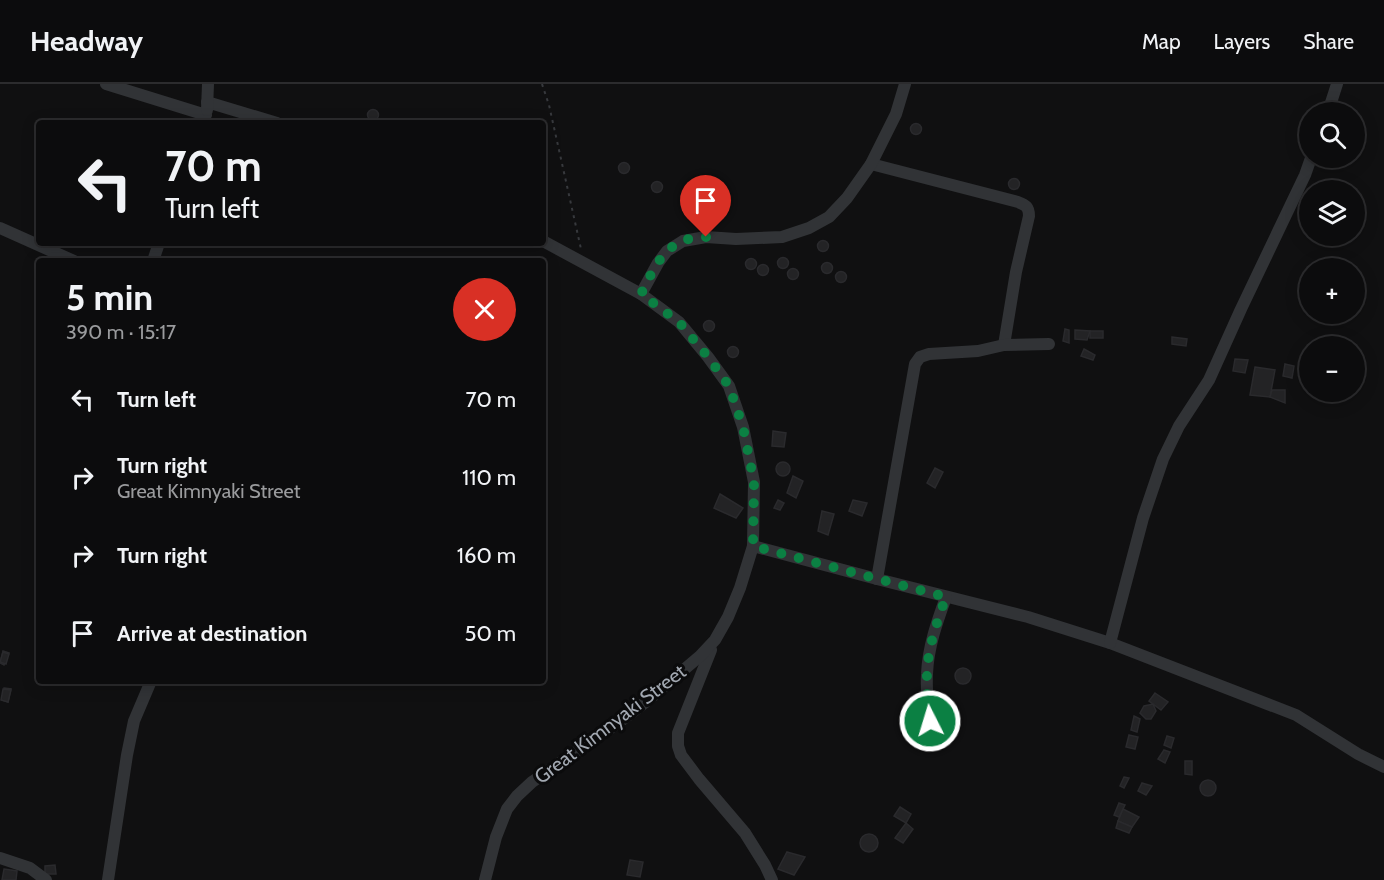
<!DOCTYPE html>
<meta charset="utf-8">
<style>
body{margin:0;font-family:Cabin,sans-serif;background:#1a1a1b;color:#f1f3f6;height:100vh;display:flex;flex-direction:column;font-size:22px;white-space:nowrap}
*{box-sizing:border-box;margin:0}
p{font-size:20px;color:#9a9b9d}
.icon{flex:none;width:33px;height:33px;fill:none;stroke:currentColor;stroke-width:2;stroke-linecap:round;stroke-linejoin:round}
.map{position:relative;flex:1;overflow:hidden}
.sheet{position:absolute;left:36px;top:174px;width:510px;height:426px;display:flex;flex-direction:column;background:#0c0c0d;border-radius:6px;box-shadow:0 3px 15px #0003,0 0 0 2px #2c2c2e}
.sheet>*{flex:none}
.banner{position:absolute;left:36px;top:36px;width:510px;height:126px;border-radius:6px;box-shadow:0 3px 15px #0003,0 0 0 2px #2c2c2e;background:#0c0c0d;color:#f1f3f6;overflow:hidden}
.controls{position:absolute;left:1299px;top:18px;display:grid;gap:12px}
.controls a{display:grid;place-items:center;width:66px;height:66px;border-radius:50%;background:#0c0c0d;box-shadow:0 3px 15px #0003,0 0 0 2px #2c2c2e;font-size:30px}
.pin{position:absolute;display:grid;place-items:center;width:51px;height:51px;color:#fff;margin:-62px -26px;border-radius:50% 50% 50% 0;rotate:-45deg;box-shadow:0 0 6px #0007}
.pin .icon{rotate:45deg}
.me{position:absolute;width:66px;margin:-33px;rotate:355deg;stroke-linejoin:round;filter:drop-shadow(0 0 4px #0008)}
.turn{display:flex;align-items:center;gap:21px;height:126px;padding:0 30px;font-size:27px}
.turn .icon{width:78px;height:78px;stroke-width:2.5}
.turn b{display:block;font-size:42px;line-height:51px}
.round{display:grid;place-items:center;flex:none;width:63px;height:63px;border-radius:32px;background:#1a1a1b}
.overview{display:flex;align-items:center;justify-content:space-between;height:102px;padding:0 30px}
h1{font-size:36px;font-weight:700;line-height:45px}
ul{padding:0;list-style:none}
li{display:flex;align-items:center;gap:18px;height:78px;padding:0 30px}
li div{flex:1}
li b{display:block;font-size:22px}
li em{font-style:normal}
header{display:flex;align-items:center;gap:36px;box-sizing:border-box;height:84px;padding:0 30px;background:#0c0c0d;border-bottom:2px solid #2c2c2e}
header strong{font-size:28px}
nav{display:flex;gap:33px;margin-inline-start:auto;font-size:21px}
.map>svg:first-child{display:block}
.building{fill:#232325;stroke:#2a2a2d;stroke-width:1.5}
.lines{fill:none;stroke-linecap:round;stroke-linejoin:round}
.path{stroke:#37393d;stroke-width:2;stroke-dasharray:3 4.5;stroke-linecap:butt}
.street{stroke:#313336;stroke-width:12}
.route{stroke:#0b8043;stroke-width:10;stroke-dasharray:0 18}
.labels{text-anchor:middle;stroke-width:6;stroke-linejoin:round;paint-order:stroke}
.street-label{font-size:20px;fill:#a2a8b1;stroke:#0b0b0c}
</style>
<header>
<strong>Headway</strong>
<nav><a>Map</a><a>Layers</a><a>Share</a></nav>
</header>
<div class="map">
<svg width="1384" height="796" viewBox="0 0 1384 796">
<rect width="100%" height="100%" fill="#101011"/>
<g class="building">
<circle cx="373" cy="31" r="5.5"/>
<circle cx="916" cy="45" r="5.5"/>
<circle cx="624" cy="84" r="5.5"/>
<circle cx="1014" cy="100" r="5.5"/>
<circle cx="657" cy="103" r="5.5"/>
<circle cx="823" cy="162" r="5.5"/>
<circle cx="783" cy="179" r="5.5"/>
<circle cx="751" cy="180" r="5.5"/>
<circle cx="827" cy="184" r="5.5"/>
<circle cx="763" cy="186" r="5.5"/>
<circle cx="793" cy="190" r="5.5"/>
<circle cx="841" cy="193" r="5.5"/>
<circle cx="709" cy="242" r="5.5"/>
<polygon points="1065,245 1069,246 1069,259 1063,257"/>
<polygon points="1075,246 1090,247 1087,256 1075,255"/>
<rect x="1090" y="247" width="13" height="7"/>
<polygon points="1172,253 1187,255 1186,262 1172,260"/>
<circle cx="733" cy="268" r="5.5"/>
<polygon points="1084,265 1095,271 1093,276 1081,272"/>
<polygon points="1235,275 1248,276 1245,289 1233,287"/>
<polygon points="1285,280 1294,282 1292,294 1283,292"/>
<polygon points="1255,283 1275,286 1270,313 1250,311"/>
<polygon points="1272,306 1285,306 1285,319 1270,313"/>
<polygon points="773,347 786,349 784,363 772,362"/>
<circle cx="783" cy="385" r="7"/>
<polygon points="935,384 943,388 935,404 927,399"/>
<polygon points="793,392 803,397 796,414 787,409"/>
<polygon points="720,410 743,424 736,434 714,424"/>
<polygon points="778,416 784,419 780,426 774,424"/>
<polygon points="853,416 867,419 862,432 849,427"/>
<polygon points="822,427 834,430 828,451 818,447"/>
<polygon points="3,567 9,569 4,581 0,579"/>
<polygon points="3,568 9,570 6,580 0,578"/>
<circle cx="963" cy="592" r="8"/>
<polygon points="4,604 11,605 8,618 2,616"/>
<polygon points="3,605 11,606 8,618 1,616"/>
<polygon points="1155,609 1168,618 1161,626 1149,617"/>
<polygon points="1153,620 1156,627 1151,635 1146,635 1140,629 1144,622"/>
<polygon points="1134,632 1140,635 1137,648 1131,646"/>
<polygon points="1129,651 1138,653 1135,665 1126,663"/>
<polygon points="1167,652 1174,654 1171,664 1164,661"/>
<polygon points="1164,666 1170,668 1165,679 1158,675"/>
<polygon points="1185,677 1192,677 1192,691 1185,690"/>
<polygon points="1124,693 1129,694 1124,704 1120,702"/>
<circle cx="1208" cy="704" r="8"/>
<polygon points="1142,699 1152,702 1146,711 1138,707"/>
<polygon points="1119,719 1125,721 1119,733 1114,731"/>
<polygon points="900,723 911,730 906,739 894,732"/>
<polygon points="1123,725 1139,733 1132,743 1118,737"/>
<polygon points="1118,737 1132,743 1129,749 1116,744"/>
<polygon points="906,739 913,745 903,759 895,754"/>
<circle cx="869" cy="759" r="9"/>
<polygon points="787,768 805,773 794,791 778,785"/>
<polygon points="630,776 643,778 640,793 627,791"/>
<polygon points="55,781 56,790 45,790 45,782"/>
<polygon points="4,785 17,787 16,796 2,796"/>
</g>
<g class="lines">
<polyline class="path" points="542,0 549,21 581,165"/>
<g class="street">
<polyline points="106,0 206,31"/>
<polyline points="207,18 277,39"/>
<polyline points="207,26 208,0"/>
<polyline points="1328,28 1337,0"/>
<path d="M871 80 1018 118C1026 121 1029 123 1029 132L1016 188 1004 261"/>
<polyline points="0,144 74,177"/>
<polyline points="153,177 159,159"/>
<polyline points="641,210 658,179 667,167 683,157 706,153 736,155 782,153 809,144 829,133 847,114 871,80 896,30 905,0"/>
<polyline points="753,462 877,495 1028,533 1110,559 1296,631 1358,670 1384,683"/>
<polyline points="877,495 915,280 920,273 929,270 978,267 1004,261 1049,260"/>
<polyline points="1110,559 1143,434 1163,375 1179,342 1209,296 1241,225 1305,91 1311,74"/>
<polyline points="711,566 678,649 678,662 681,671 699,695 745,749 765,781 772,796"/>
<path d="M930 637C928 621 926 606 927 590 928 563 937 538 946 513"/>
<polyline points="0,774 30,784 46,796"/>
<polyline points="108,796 127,671 134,637 151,597"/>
<polyline points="485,796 496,753 507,725 517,712 532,698 618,639 647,617 700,572 715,556 728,533 740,504 753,462 754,398 743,343 729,302 708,273 679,238 641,210 543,157"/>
</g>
</g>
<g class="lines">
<path class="route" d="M706 153C698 154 689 154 682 157 660 167 651 191 641 210L679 238 708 273 729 302 743 343 754 398 753 462 946 513C937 538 928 563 927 590 926 606 928 621 930 637"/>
</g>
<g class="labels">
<g class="street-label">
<text transform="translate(610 640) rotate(-37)" y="7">Great Kimnyaki Street</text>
</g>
</g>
</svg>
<div class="controls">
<a><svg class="icon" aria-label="search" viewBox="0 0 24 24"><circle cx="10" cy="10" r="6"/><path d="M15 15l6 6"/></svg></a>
<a><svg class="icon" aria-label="layers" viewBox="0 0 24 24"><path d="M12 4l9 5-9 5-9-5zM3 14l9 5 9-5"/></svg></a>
<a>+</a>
<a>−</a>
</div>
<div class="pin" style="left:706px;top:153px;background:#d93025"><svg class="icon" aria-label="arrive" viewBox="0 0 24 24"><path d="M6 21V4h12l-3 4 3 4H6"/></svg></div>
<svg class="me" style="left:930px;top:637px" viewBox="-20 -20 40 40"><circle r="17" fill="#0b8043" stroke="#fff" stroke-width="3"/><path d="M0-11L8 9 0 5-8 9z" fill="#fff"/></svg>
<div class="banner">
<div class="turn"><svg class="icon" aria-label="left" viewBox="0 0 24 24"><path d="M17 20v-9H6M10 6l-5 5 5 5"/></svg><div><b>70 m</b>Turn left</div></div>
</div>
<section class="sheet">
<div class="overview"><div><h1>5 min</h1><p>390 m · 15:17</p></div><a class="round" style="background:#d93025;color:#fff"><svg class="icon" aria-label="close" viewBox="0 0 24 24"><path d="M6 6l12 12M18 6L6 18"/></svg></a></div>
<ul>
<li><svg class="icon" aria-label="left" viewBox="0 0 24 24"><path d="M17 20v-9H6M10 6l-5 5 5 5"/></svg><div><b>Turn left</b></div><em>70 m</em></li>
<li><svg class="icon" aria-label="right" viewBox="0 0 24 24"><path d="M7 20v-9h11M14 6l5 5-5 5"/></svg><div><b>Turn right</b><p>Great Kimnyaki Street</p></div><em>110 m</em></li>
<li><svg class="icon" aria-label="right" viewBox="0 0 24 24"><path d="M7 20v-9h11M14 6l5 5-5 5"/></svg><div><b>Turn right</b></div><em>160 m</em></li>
<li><svg class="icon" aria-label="arrive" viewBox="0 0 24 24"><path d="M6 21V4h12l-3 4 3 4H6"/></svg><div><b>Arrive at destination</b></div><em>50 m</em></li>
</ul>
</section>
</div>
